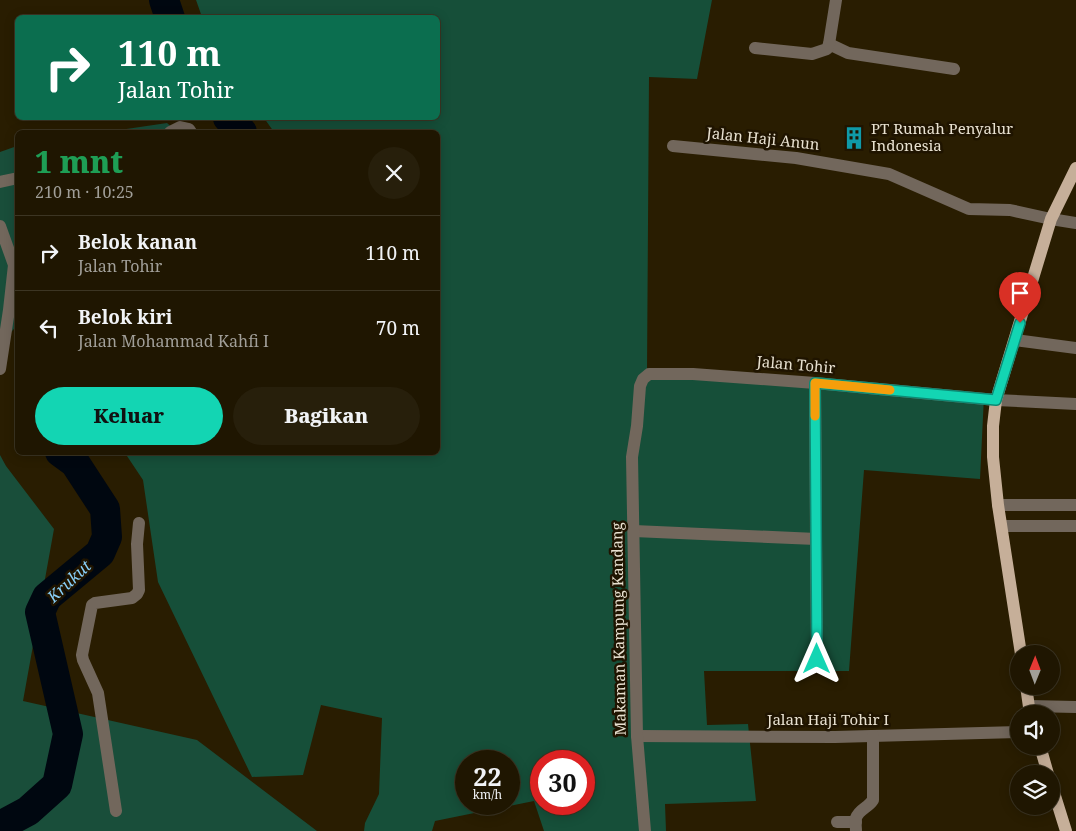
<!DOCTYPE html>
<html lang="id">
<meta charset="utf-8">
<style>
body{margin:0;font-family:"Noto Serif",serif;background:#271f0b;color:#f1f3f6;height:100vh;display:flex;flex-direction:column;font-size:19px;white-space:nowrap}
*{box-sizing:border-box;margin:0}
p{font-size:16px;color:#a19f99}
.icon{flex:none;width:28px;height:28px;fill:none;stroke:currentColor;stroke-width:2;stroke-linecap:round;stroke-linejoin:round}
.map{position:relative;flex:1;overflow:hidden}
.drawer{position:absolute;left:15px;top:130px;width:425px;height:325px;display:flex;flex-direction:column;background:#1f1601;border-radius:8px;box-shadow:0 2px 12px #0003,0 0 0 1px #3c3523}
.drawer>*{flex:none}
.guide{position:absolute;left:15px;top:15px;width:425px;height:105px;border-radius:8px;box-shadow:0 2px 12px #0003,0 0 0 1px #3c3523;background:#0b6e4f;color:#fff;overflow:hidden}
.needle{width:32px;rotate:1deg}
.controls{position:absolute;left:1010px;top:645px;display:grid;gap:10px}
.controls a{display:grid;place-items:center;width:50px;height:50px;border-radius:50%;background:#1f1601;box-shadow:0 2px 12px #0003,0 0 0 1px #3c3523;font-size:25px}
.speed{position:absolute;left:455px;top:750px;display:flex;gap:10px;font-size:25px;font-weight:700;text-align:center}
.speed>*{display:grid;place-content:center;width:65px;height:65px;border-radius:50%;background:#1f1601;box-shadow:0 2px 12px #0003,0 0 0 1px #3c3523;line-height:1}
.speed small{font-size:12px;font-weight:400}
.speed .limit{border:8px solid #d22;background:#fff;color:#111}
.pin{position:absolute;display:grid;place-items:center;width:42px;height:42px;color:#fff;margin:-51px -21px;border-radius:50% 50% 50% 0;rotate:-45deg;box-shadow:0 0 5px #0007}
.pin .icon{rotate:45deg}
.me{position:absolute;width:55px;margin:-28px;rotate:0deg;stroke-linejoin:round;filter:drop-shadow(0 0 4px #0008)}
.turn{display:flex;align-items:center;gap:18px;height:105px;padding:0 20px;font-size:22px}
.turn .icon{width:65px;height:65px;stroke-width:2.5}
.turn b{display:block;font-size:35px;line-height:42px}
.round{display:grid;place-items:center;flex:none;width:52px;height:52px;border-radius:26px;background:#271f0b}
.summary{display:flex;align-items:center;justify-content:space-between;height:85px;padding:0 20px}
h1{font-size:30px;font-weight:800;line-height:38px;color:#1e9e55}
.cta{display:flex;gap:10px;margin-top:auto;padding:10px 20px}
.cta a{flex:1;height:58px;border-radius:30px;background:#13d5b3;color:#111;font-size:20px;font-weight:800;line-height:58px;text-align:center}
.cta a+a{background:#271f0b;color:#f1f3f6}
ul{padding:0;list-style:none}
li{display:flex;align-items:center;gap:15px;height:75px;padding:0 20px;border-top:1px solid #3c3523}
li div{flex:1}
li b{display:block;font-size:19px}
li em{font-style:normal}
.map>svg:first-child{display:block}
.green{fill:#164f39;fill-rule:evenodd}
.forest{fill:#194e3a}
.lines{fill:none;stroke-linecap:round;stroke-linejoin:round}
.river{stroke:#000710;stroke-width:30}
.minor{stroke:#72675c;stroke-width:12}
.major{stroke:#c6af99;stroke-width:12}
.route-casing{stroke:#0c8a74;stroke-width:12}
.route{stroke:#13d5b3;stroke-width:9}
.slow{stroke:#f59e0b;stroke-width:9}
.labels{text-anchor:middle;stroke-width:5;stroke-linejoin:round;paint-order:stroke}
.poi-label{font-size:15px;fill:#e8e1d0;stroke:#1f1400;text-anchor:start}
.street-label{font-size:15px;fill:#e8e1d0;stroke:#1f1400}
.water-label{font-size:16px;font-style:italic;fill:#89cff7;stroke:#1f1400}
</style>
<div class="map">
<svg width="1076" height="831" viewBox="0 0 1076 831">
<rect width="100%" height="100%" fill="#291d01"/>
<path class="green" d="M196 0H712L697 79 649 77 647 372 984 396 980 479 864 470 849 671H704L707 725 748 724 756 801 665 804 666 831H544L534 801 435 821 432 831H364L365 823 379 794 382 718 321 705 303 775 252 777 158 582 143 480 125 453 438 452V132H274L264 118H438V18L202 17ZM466 761H509V804H466ZM541 761H584V804H541Z"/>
<g class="forest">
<polygon points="167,123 177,132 106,132"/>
<polygon points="17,146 17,325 0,346 0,152"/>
<polygon points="0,455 6,466 54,529 23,701 197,740 317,831 0,831"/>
</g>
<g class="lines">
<g class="river">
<polyline points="164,0 170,18"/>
<polyline points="228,118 242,132"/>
<polyline points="0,826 28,811 57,785 68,734 40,612 47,597 100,553 107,537 105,509 75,463 60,452"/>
</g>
<g class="minor">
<polyline points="829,44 848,53 954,69"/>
<polyline points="755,48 812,54 827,49 829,44 836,0"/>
<polyline points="170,132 180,127 189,129 191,132"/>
<polyline points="673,146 796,158 889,174 969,209 1010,210 1051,219 1076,223"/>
<polyline points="0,182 18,178"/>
<polyline points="0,226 14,265 9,310 0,369"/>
<polyline points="1015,340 1076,348"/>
<polyline points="998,505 1076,505"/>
<polyline points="1002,526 1076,526"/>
<polyline points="634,531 816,539 815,383"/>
<polyline points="816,539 817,659"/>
<polyline points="1029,706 1076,707"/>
<polyline points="637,736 835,737 1019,732"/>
<polyline points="116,811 98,693 83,660 82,655 92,605 95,603 132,598 137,594 139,590 137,544 139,523"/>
<polyline points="837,822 856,822"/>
<polyline points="645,831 637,736 632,457 637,426 640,386 643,379 649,374 693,374 815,383 996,400 1076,404"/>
<path d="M856 831C856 827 855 822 856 818 859 809 868 808 873 800V736"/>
</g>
<g class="major">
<polyline points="1021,654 998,505 993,457 993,426 996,400 1051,219 1076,168"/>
<polyline points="1026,686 1030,714"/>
<polyline points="1040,746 1048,774"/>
<polyline points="1051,783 1066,831"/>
</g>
</g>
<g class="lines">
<defs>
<polyline id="route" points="817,659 815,383 996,400 1020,323"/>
</defs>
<use href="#route" class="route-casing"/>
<use href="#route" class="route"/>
<polyline class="slow" points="815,416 815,383 890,390"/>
</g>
<defs>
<symbol id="building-bare" viewBox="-9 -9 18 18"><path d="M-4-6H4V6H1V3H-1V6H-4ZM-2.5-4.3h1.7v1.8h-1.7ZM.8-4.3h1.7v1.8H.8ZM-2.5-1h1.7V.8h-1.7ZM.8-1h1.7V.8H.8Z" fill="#0f9aa8" stroke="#1f1400" stroke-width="2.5" paint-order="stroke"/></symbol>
</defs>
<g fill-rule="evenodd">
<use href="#building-bare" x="838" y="122" width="32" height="32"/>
</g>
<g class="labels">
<g class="poi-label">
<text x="871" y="134">PT Rumah Penyalur<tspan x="871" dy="17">Indonesia</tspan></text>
</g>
<g class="street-label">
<text transform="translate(763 139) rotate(6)" y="5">Jalan Haji Anun</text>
<text transform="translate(796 365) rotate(5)" y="5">Jalan Tohir</text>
<text transform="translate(619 629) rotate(-91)" y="5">Makaman Kampung Kandang</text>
<text x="828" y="725">Jalan Haji Tohir I</text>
</g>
<g class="water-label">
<text transform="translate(69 581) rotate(-43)" y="6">Krukut</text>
</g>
</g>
</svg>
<div class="controls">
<a><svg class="needle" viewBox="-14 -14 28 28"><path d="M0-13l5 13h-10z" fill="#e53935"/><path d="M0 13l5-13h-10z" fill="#a19f99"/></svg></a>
<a><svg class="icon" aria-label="sound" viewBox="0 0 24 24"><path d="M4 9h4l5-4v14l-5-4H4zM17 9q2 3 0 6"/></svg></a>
<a><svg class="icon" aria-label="layers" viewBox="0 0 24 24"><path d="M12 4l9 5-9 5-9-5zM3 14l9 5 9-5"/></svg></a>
</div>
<div class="speed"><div>22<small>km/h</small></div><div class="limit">30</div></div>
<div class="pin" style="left:1020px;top:323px;background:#d93025"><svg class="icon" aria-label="arrive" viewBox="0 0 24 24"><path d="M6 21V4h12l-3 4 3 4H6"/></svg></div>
<svg class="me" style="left:817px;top:659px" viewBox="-20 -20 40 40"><path d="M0-17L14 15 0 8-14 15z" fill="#13d5b3" stroke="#fff" stroke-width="4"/></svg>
<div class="guide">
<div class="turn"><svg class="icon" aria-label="right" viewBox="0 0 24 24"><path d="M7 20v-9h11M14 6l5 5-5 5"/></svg><div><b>110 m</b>Jalan Tohir</div></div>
</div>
<section class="drawer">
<div class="summary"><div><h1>1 mnt</h1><p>210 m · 10:25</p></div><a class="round"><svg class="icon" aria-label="close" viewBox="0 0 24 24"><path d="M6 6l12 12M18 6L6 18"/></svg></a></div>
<ul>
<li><svg class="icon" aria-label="right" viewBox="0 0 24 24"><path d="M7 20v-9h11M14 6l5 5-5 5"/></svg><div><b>Belok kanan</b><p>Jalan Tohir</p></div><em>110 m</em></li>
<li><svg class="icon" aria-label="left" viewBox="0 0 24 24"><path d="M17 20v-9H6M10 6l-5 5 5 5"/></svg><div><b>Belok kiri</b><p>Jalan Mohammad Kahfi I</p></div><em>70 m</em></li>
</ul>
<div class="cta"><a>Keluar</a><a>Bagikan</a></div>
</section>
</div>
